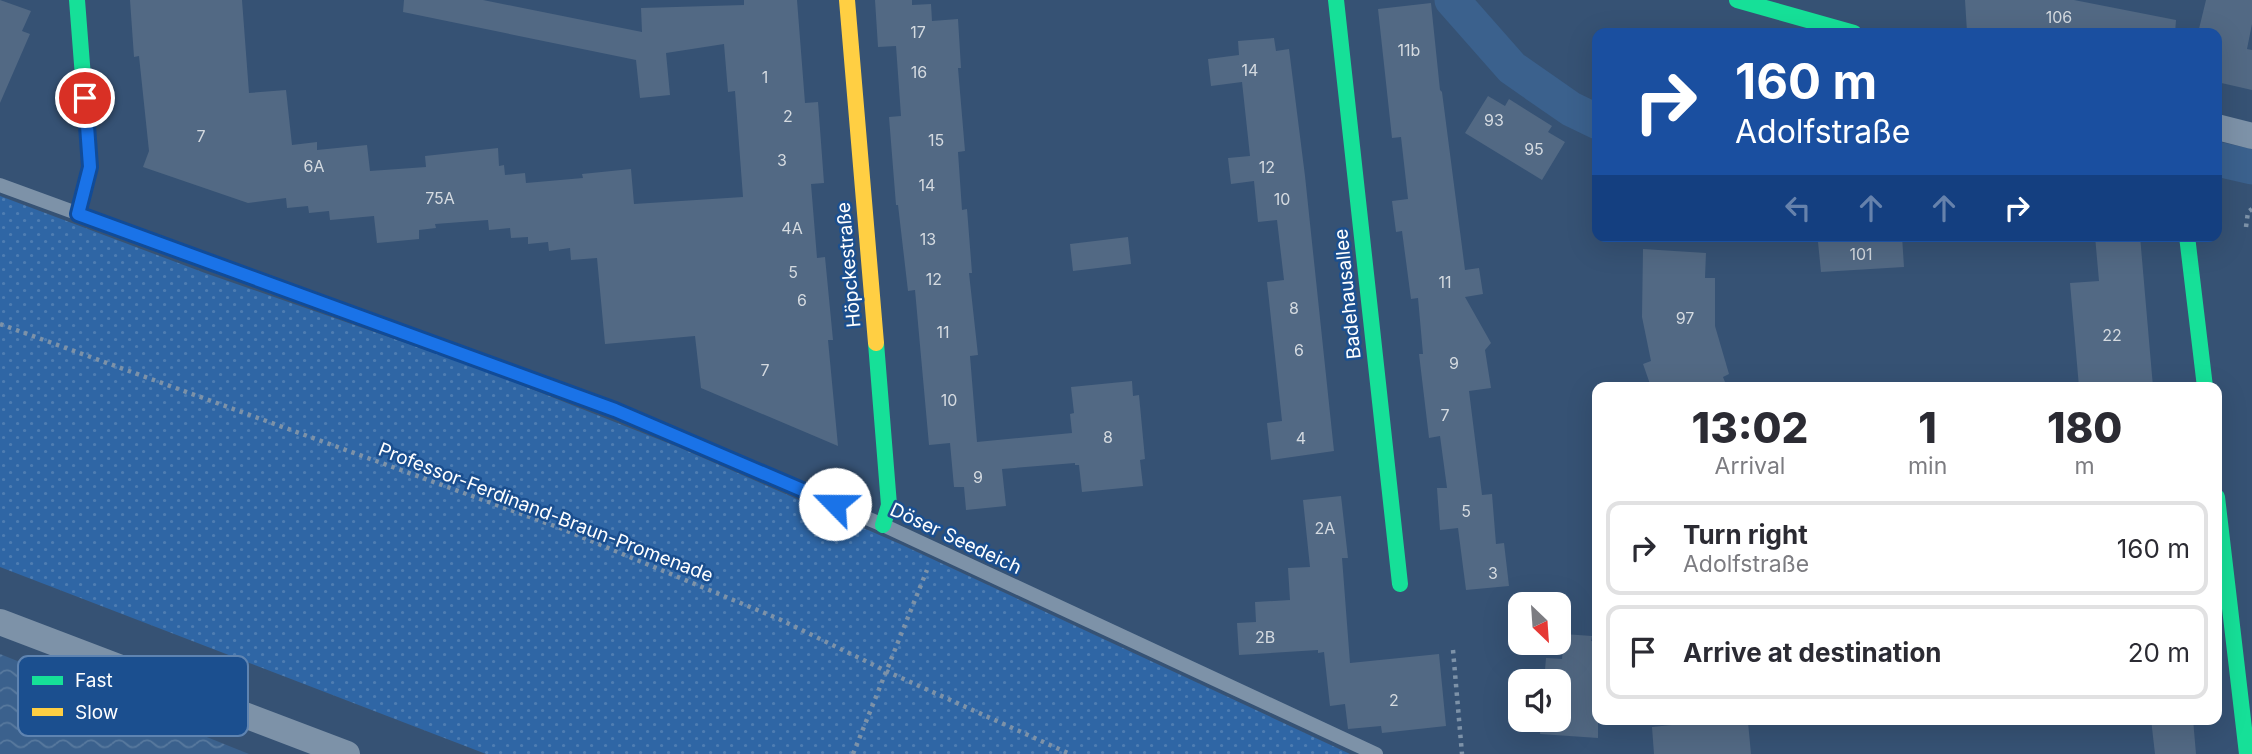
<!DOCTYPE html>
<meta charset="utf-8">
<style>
body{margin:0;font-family:Inter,sans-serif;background:#f7f7f7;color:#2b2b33;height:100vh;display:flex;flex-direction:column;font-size:26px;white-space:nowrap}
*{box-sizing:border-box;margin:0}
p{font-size:23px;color:#7c7c81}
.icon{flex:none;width:38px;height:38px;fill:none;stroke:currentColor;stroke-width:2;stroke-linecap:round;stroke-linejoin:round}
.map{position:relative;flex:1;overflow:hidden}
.panel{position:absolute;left:1592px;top:382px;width:630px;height:343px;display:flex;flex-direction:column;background:#fff;border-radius:14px;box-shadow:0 7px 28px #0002}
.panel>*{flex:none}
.hud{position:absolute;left:1592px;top:28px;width:630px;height:214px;border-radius:14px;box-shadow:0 7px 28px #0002;background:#1a4fa0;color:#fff;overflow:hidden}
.needle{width:46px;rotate:155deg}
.buttons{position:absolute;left:1508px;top:592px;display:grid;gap:14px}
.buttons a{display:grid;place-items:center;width:63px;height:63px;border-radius:14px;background:#fff;box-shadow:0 7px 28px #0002;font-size:35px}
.pin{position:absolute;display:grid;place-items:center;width:60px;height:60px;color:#fff;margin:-30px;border:4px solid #fff;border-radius:50%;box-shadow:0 2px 7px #0007}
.me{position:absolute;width:77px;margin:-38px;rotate:293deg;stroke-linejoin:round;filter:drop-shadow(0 0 5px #0008)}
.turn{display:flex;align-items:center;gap:24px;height:147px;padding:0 28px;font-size:32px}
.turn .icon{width:91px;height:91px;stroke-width:2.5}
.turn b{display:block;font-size:49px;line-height:60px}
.lanes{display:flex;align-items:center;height:66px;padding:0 28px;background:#0003;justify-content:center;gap:35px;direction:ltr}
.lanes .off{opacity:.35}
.eta{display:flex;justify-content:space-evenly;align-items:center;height:119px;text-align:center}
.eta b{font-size:42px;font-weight:800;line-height:49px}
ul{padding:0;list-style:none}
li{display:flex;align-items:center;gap:21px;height:94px;margin:0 14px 10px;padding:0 14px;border:4px solid #e1e1e2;border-radius:14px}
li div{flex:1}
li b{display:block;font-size:26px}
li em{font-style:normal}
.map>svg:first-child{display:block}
.grass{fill:url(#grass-dots)}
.water{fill:url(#water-waves)}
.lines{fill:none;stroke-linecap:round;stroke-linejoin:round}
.canal{stroke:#3b618d;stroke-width:35}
.building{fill:#526984}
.path{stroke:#7d92a8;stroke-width:4.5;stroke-dasharray:3.5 5;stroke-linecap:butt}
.lane{stroke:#7d92a8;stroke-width:14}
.street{stroke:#7d92a8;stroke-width:26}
.fast{stroke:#16e098;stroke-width:16}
.slow{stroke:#ffcf43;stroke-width:16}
.route-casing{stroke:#114b97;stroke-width:18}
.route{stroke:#1a73e8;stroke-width:12}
.labels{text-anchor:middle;stroke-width:5;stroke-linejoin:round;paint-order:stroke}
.number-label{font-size:16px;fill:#d4dae0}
.street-label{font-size:19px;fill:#fff;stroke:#1b4f8f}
.key{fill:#1b4f8f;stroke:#5f84b1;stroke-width:2}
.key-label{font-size:19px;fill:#fff}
</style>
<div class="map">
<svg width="2252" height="754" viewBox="0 0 2252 754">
<defs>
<pattern id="grass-dots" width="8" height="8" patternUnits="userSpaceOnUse" patternTransform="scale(1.75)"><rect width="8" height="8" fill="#2f66a5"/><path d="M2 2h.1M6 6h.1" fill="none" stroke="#4e7db2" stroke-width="1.8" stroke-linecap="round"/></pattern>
<pattern id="water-waves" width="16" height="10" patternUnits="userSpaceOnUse" patternTransform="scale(1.75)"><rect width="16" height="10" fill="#3b618d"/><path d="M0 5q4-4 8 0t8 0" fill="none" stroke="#58799e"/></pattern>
</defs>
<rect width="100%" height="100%" fill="#365274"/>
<polygon class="grass" points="0,196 205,273 486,371 678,447 900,544 1350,754 486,754 0,567"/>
<polygon class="water" points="0,654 249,754 0,754"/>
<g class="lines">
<g class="canal">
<polyline points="1452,0 1512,68 1571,109 1598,122"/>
<polyline points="2217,159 2252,167"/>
</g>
</g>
<g class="building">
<polygon points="0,0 31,11 22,31 30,34 0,103"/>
<polygon points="130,0 242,0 249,93 286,90 292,145 317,142 317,150 367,145 370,171 426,167 425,156 498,148 499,166 504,165 505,175 525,173 526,183 583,178 582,174 631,169 634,204 743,197 735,91 728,92 724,44 666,53 670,95 640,98 636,60 403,12 404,0 483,0 642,32 641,8 744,5 744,0 797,0 805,103 818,102 824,183 811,184 817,258 825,257 833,340 828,340 838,446 701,388 695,336 605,344 597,258 571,260 570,248 549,251 548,242 528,244 528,237 511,238 510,228 489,230 488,220 435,224 436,228 419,230 419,239 377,243 374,216 330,220 329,211 309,213 308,206 287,208 286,198 248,203 143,167 149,151 139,56 134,57"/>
<polygon points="875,0 912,0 912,5 931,4 932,21 958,19 961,68 958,68 965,151 958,152 962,210 967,209 972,273 969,273 978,355 970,356 977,442 1072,433 1070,414 1074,413 1071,387 1132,381 1133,396 1139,395 1145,459 1140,460 1143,486 1082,492 1079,465 1075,465 1075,463 1002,469 1006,506 966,510 964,487 954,487 950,443 929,445 915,290 908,291 898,205 896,205 889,117 901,116 896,46 878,47"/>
<polygon points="1965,0 2074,0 2176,20 2175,33 2044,33 2044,30 1967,32"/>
<polygon points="2206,0 2252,0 2252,24 2247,49 2252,50 2252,90 2217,82 2217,33 2198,33"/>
<polygon points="1431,3 1440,90 1442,92 1465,270 1479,268 1483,294 1465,297 1491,343 1485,350 1491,388 1469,391 1482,495 1492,494 1496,544 1504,543 1509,586 1466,590 1458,528 1440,530 1437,488 1447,488 1440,436 1429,438 1419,354 1423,354 1418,298 1411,299 1402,231 1396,232 1392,201 1408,199 1401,137 1392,138 1378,9"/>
<polygon points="1274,38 1276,51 1289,49 1305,176 1334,451 1271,460 1267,423 1282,421 1267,282 1284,280 1277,220 1258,222 1254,181 1231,184 1228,158 1250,156 1242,82 1211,86 1208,59 1239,55 1238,41"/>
<polygon points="1488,96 1505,106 1509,99 1552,126 1548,132 1565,142 1542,180 1465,133"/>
<polygon points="1825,236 1902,236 1904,267 1821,272 1818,242 1825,242"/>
<polygon points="2095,236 2140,236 2153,387 2079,387 2070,283 2099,281"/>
<polygon points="1128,237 1131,264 1073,271 1070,244"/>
<polygon points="1643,249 1706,253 1705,278 1715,278 1715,326 1729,374 1723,377 1727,387 1651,387 1643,364 1651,361 1642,317"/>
<polygon points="1341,496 1348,558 1342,558 1350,663 1439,654 1446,726 1382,733 1381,726 1348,729 1345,704 1330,706 1324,652 1318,653 1318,650 1239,655 1237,623 1256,622 1255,602 1290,600 1288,568 1310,567 1303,500"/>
<polygon points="1564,634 1592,636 1591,641 1598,642 1598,738 1540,734 1541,719 1559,719 1559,681 1544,681 1546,658 1562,659"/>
<polygon points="2151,719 2193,719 2196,754 2155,754"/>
<polygon points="1721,720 1721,725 1748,722 1751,754 1654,754 1652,727"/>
</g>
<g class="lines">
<g class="path">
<polyline points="2246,227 2248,212 2252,209"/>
<polyline points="0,324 560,528 779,619 886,671 1070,754"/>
<polyline points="1453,650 1462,754"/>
<polyline points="853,754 927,570"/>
</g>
<polyline class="lane" points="0,185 615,410 883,525 1376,754"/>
<g class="street">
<polyline points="2217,127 2252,136"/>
<polyline points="0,622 347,754"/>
</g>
<g class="fast">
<polyline points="77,0 90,167 78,214"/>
<polyline points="1336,0 1400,584"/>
<polyline points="1737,0 1854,33"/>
<polyline points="2187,236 2205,387"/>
<polyline points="876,343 889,505 883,525"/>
<polyline points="2217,497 2247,754"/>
</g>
<polyline class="slow" points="847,0 876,343"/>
</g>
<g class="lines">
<defs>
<polyline id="route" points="85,98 90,167 78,214 615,410 835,504"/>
</defs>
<use href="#route" class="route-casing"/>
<use href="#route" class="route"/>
</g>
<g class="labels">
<g class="number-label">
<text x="2059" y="23">106</text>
<text x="918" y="38">17</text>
<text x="1409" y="56">11b</text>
<text x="1250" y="76">14</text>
<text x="919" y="78">16</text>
<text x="765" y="83">1</text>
<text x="788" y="122">2</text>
<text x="1494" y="126">93</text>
<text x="201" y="142">7</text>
<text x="936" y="146">15</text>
<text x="1534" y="155">95</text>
<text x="782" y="166">3</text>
<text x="314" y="172">6A</text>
<text x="1267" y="173">12</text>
<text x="927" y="191">14</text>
<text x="440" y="204">75A</text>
<text x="1282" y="205">10</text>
<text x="792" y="234">4A</text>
<text x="928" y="245">13</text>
<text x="1861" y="260">101</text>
<text x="793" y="278">5</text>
<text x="934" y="285">12</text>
<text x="1445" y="288">11</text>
<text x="802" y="306">6</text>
<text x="1294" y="314">8</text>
<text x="1685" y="324">97</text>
<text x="943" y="338">11</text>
<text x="2112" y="341">22</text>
<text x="1299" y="356">6</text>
<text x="1454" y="369">9</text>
<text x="765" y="376">7</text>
<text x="949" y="406">10</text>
<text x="1445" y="421">7</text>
<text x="1108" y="443">8</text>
<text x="1301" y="444">4</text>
<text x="978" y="483">9</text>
<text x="1466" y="517">5</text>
<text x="1325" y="534">2A</text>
<text x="1493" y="579">3</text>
<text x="1265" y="643">2B</text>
<text x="1394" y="706">2</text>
</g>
<g class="street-label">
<text transform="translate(848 265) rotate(-95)" y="7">Höpckestraße</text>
<text transform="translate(1347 294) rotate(-96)" y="7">Badehausallee</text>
<text transform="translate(546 512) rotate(21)" y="7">Professor-Ferdinand-Braun-Promenade</text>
<text transform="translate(956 538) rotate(25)" y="7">Döser Seedeich</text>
</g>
</g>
<rect x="18" y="656" width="230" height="80" rx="10" class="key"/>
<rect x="32" y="676" width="31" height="9" fill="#16e098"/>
<rect x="32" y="708" width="31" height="8" fill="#ffcf43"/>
<g class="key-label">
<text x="75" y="687">Fast</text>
<text x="75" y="719">Slow</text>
</g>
</svg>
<div class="buttons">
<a><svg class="needle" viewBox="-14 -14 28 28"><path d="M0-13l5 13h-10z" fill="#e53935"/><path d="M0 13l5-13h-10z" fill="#7c7c81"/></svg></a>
<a><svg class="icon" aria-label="sound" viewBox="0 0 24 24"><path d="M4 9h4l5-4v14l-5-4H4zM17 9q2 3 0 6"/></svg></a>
</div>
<div class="pin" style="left:85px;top:98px;background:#d93025"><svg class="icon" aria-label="arrive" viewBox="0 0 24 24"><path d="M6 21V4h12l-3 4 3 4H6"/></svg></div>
<svg class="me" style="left:835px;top:504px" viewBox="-20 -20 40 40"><circle r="19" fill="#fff"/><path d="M0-13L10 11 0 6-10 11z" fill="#1a73e8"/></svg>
<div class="hud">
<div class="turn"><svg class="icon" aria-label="right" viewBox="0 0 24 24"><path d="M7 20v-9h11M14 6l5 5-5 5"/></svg><div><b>160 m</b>Adolfstraße</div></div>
<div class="lanes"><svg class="icon off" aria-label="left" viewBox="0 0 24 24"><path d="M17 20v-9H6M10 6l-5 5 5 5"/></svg><svg class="icon off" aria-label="ahead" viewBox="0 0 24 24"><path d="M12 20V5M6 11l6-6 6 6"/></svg><svg class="icon off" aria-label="ahead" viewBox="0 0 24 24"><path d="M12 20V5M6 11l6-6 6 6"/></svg><svg class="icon" aria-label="right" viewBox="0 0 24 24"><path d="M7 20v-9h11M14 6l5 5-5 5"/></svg></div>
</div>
<section class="panel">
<div class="eta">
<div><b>13:02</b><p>Arrival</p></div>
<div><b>1</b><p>min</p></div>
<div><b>180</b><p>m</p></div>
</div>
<ul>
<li><svg class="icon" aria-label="right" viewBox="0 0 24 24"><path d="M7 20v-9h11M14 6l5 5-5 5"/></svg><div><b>Turn right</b><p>Adolfstraße</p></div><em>160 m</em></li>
<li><svg class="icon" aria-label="arrive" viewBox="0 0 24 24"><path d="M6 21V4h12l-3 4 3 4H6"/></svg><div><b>Arrive at destination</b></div><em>20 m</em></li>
</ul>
</section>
</div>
